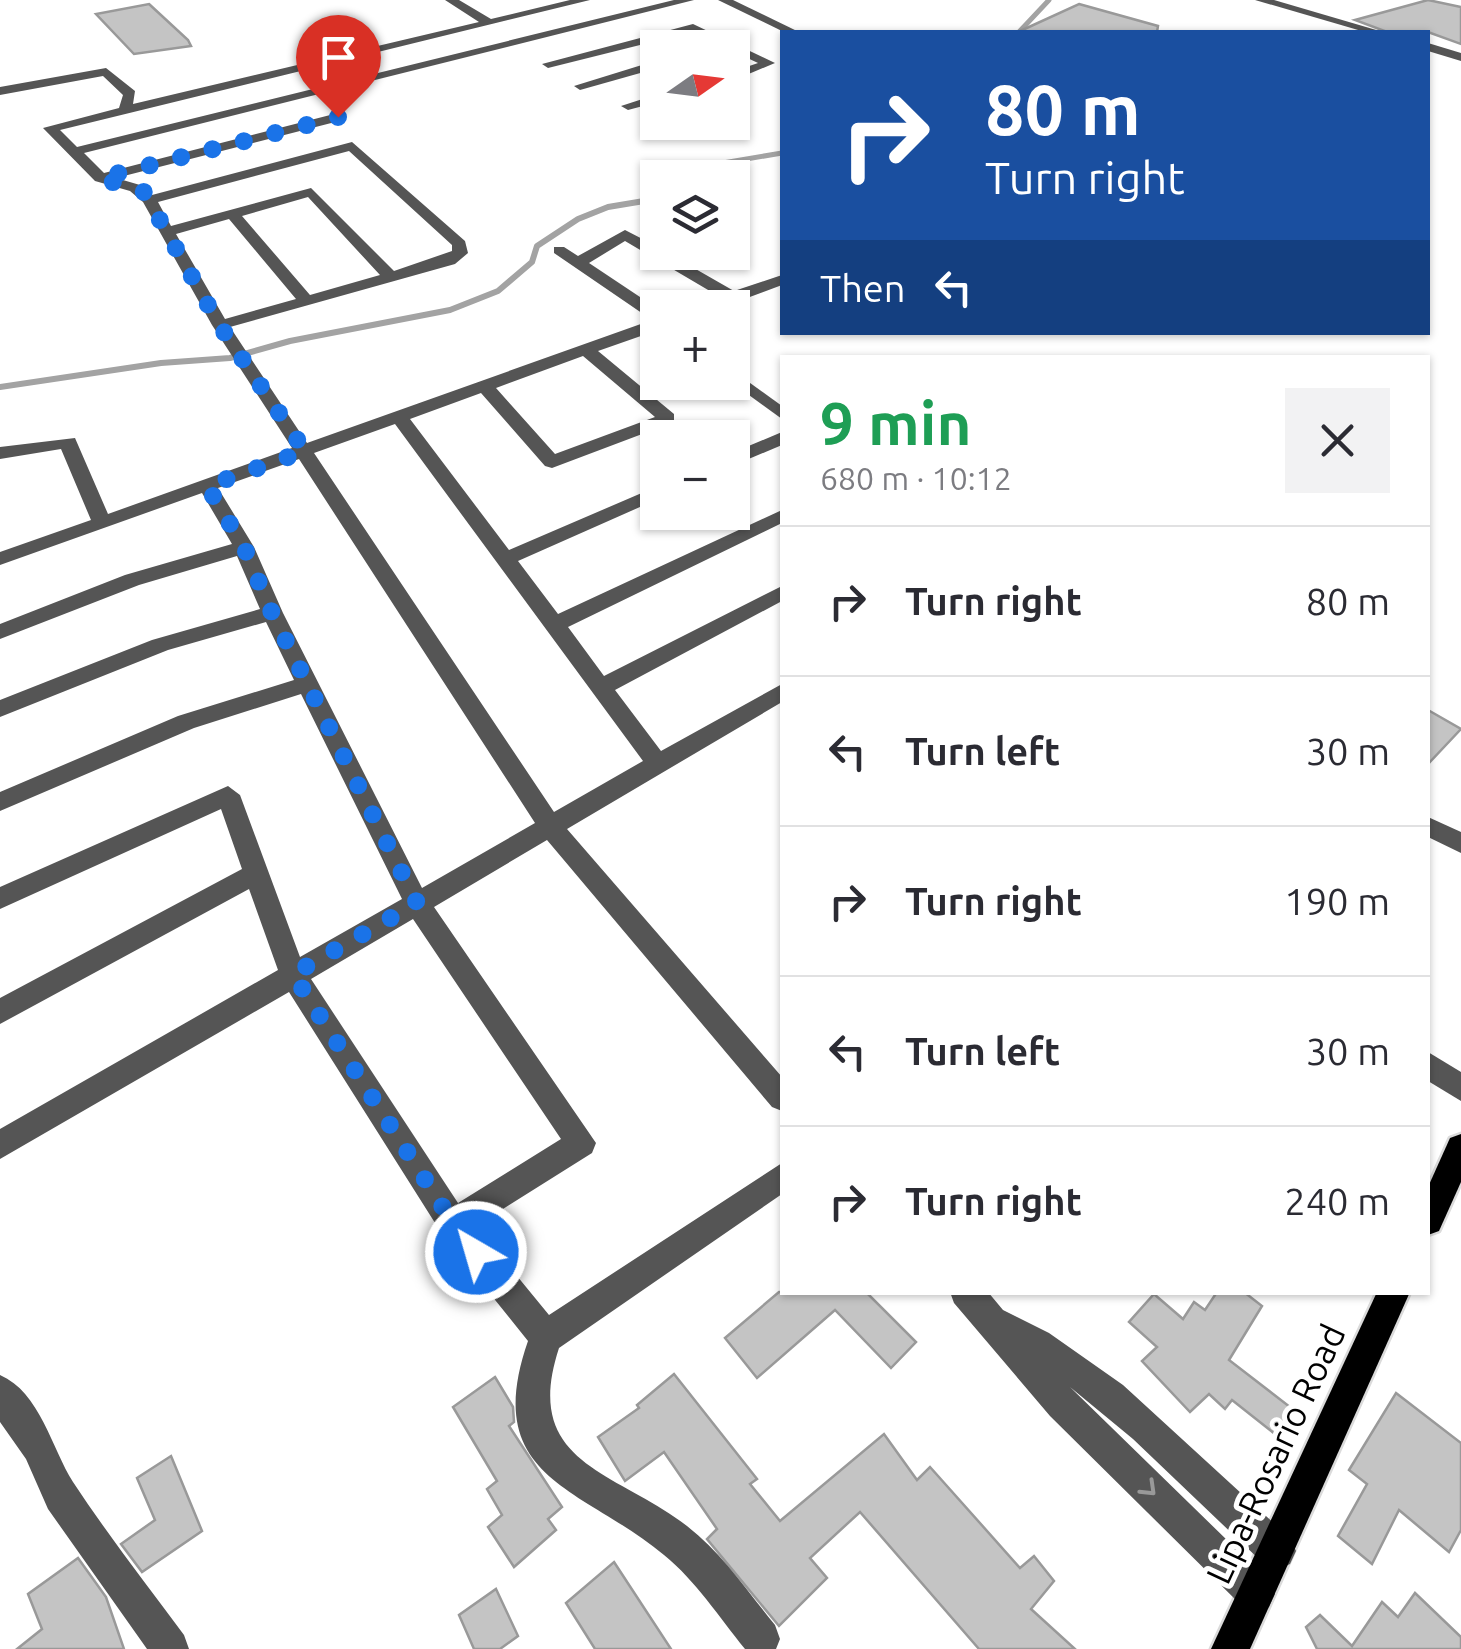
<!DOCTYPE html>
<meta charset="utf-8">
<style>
body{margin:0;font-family:Ubuntu,sans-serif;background:#f2f2f3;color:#2b2b33;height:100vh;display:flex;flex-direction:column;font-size:38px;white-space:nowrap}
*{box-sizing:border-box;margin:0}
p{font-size:32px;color:#7c7c81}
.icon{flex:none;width:55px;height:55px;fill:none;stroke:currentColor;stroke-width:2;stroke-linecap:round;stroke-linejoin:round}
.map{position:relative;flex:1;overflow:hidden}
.drawer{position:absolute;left:780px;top:355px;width:650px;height:940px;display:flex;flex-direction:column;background:#fff;border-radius:0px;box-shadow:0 2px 8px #0004}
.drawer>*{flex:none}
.banner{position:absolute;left:780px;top:30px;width:650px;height:305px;border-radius:0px;box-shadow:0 2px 8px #0004;background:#1a4fa0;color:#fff;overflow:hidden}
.needle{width:65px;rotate:76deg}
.controls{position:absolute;left:640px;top:30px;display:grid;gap:20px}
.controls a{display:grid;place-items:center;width:110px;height:110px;border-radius:0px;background:#fff;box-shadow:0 2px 8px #0004;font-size:50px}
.pin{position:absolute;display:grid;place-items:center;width:85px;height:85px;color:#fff;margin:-102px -42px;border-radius:50% 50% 50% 0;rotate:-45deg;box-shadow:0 0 10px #0007}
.pin .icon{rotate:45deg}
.me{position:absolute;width:110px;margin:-55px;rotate:322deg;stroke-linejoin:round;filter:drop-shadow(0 0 8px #0008)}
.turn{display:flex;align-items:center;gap:35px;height:210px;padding:0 40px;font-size:45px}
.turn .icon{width:130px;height:130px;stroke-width:2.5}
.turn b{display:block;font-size:70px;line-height:85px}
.then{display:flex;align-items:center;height:95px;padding:0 40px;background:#0003;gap:20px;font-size:38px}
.round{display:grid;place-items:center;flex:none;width:105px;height:105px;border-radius:0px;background:#f2f2f3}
.headline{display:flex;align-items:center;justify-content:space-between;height:170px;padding:0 40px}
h1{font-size:60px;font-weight:700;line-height:75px;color:#1e9e55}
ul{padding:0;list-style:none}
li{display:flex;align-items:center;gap:30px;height:150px;padding:0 40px;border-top:2px solid #e1e1e2}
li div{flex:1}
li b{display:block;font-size:38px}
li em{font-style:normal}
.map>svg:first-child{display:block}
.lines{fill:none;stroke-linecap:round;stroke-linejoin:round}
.stream-far1{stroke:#a3a3a3;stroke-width:5}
.stream{stroke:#a3a3a3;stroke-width:6}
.building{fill:#c4c4c4;stroke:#999;stroke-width:2.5}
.major-casing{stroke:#dbdbdb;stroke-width:5}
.minor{fill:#555;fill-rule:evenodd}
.major{fill:#000;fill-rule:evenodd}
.oneway{stroke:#999}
.route{stroke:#1a73e8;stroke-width:18;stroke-dasharray:0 32.4}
.labels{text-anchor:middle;stroke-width:10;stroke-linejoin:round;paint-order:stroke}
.near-street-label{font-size:35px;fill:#000;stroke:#fff}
</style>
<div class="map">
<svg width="1461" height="1649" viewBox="0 0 1461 1649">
<rect width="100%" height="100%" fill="#fff"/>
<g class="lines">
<g class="stream-far1">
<polyline points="1019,32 1049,0"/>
<polyline points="681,178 717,164 782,153"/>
</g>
<polyline class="stream" points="0,387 161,363 230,358 290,341 450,310 498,291 532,262 537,246 578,219 608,207 644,201 658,191"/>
</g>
<g class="building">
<polygon points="1428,0 1461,7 1461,44 1428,32 1387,32 1355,20"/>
<polygon points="149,4 188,40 191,46 134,54 96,14"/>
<polygon points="1079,4 1158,26 1157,32 1018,32"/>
<polygon points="1428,710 1461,729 1428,764"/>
<polygon points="779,1292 866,1292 916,1342 891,1368 835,1310 757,1378 725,1338"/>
<polygon points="1217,1292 1244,1292 1262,1306 1229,1360 1290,1407 1275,1434 1232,1400 1225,1409 1209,1394 1190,1412 1142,1361 1157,1347 1129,1322 1154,1294 1183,1319 1194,1302 1205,1310"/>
<polygon points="674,1374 757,1479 750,1484 780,1521 884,1434 917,1480 930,1467 1020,1568 1034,1556 1054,1581 1031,1609 1075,1649 979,1649 860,1512 810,1558 827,1578 779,1626 707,1539 717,1529 664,1452 625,1481 598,1437 639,1408 637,1405"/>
<polygon points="495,1377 513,1407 514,1422 509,1426 562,1507 548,1519 556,1530 514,1567 488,1527 502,1515 487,1489 497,1481 453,1407"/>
<polygon points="1396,1393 1461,1443 1461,1530 1449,1552 1399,1510 1372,1564 1338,1536 1367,1484 1349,1470"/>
<polygon points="171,1456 202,1531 142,1572 121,1544 155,1520 137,1478"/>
<polygon points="78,1558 106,1597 124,1649 17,1649 42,1629 28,1594"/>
<polygon points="614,1562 671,1649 595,1649 566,1603"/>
<polygon points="496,1589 518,1636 500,1649 474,1649 459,1615"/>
<polygon points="1415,1593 1461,1637 1461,1649 1317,1649 1306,1627 1320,1615 1352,1646 1382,1602 1398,1617"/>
</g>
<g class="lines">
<defs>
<g id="major">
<polygon points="1461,1134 1461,1182 1439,1231 1428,1235 1428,1187 1450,1138"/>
<polygon points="1377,1292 1410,1292 1250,1649 1211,1649"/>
</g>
</defs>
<use href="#major" class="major-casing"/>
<g class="minor">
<path d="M445 0H459L491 19 570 0H590L60 130 77 147 674 0H694L84 153 104 173 338 113 343 114V120L116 178 140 185 152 195 352 142 465 241 468 253 455 264 230 327 307 443 652 320 554 253V247H564L578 256 625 230 658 247V252H666L734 291 782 275V285L720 308H695L720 297 625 241 589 263 658 309V330L598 351 674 414V422L552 468 545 466 481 393 410 419 509 550 658 486V499L518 561 558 614 782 510V523L568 627 604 676 782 586V601L615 690 661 751 782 684V702L567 829 782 1077V1111L772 1107 547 840 434 907 596 1143 592 1153 476 1226 549 1315 782 1163V1194L559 1348C521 1464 614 1470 687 1526 722 1553 747 1591 775 1625L780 1639 776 1649H745C719 1617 696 1581 664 1555 581 1486 480 1479 528 1341L442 1234 289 992 0 1159V1129L278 970 249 889 0 1024V998L242 869 221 809 0 909V887L228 786 240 795 300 957 402 899 301 694 194 728 0 811V792L178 716 294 680 266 622 168 650 0 717V700L152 640 260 609 237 556 139 585 0 639V624L125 575 232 544 202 493 0 565V552L91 520 61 449 0 459V447L75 438 108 514 292 448 212 325 143 202 130 191 95 181 43 128 119 108 123 95 103 76 0 95V87L106 68 135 91 133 104 479 22ZM349 151 452 245V251L394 271 311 188 171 226 158 202ZM308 197 380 275 310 295 242 216ZM229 219 296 299 225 319 176 234ZM583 356 655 417 555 454 496 388ZM395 424 643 761 554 812 314 453ZM299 459 535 823 422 888 283 613 254 547 218 488ZM413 919 561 1139 458 1203 311 979Z"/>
<polygon points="718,0 733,0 799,32 784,32"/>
<polygon points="1255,0 1274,0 1383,32 1365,32"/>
<polygon points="693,24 775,63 732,81 732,72 758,63 692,32 548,68 542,64"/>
<polygon points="1428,43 1461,53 1461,61 1428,51"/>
<polygon points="658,60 658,68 580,90 574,86"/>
<polygon points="658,94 658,102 628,110 621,106"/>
<polygon points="732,370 782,406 782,419 731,382"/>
<polygon points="782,432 782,445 732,466 732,453"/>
<polygon points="1428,817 1461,832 1461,853 1428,837"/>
<polygon points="1428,1052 1461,1072 1461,1101 1428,1081"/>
<polygon points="950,1292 988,1292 1003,1310 1049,1333 1123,1385 1290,1538 1296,1551 1290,1564 1277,1570 1264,1564 1133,1439 1070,1387 1269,1581 1275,1594 1269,1607 1256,1613 1243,1607 1050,1416 954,1303"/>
<path d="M0 1375C40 1392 52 1449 73 1482 108 1535 147 1585 184 1635L189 1649H147L48 1509 26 1459 0 1422Z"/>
</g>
<use href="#major" class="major"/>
</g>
<defs><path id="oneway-chevron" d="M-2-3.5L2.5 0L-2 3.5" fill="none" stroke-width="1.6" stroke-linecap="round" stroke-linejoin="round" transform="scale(2.5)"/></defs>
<use class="oneway" href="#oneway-chevron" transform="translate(1149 1489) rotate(44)"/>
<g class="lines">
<polyline class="route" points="338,117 100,178 144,192 220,326 305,451 207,486 244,547 272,613 417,903 293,974 453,1223 476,1252"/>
</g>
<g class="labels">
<g class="near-street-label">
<text transform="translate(1276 1454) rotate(-65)" y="12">Lipa-Rosario Road</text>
</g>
</g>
</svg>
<div class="controls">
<a><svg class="needle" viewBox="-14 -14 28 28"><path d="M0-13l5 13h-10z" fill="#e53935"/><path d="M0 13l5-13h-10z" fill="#7c7c81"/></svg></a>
<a><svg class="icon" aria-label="layers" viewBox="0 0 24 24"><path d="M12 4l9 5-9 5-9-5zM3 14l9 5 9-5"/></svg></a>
<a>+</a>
<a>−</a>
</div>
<div class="pin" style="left:338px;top:117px;background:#d93025"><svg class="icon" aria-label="arrive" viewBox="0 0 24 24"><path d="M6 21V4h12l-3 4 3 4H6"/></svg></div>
<svg class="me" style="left:476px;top:1252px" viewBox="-20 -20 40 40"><circle r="17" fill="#1a73e8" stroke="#fff" stroke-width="3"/><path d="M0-11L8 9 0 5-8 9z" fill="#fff"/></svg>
<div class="banner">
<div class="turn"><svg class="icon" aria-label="right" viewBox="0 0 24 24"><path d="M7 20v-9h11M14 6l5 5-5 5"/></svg><div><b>80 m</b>Turn right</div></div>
<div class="then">Then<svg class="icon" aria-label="left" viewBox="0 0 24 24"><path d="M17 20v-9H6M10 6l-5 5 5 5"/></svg></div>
</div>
<section class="drawer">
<div class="headline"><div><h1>9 min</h1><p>680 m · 10:12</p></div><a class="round"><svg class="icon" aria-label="close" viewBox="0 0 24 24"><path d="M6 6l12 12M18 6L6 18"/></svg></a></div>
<ul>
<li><svg class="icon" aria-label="right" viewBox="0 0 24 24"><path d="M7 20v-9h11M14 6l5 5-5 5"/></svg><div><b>Turn right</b></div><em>80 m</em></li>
<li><svg class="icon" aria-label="left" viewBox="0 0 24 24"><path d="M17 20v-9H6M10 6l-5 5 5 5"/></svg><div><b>Turn left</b></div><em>30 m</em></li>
<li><svg class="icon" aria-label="right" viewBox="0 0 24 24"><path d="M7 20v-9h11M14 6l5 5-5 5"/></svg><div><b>Turn right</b></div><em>190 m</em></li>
<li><svg class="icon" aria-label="left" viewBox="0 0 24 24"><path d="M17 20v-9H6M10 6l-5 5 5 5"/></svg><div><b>Turn left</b></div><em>30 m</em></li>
<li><svg class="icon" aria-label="right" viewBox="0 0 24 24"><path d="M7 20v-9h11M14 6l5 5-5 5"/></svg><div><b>Turn right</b></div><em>240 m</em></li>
</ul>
</section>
</div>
